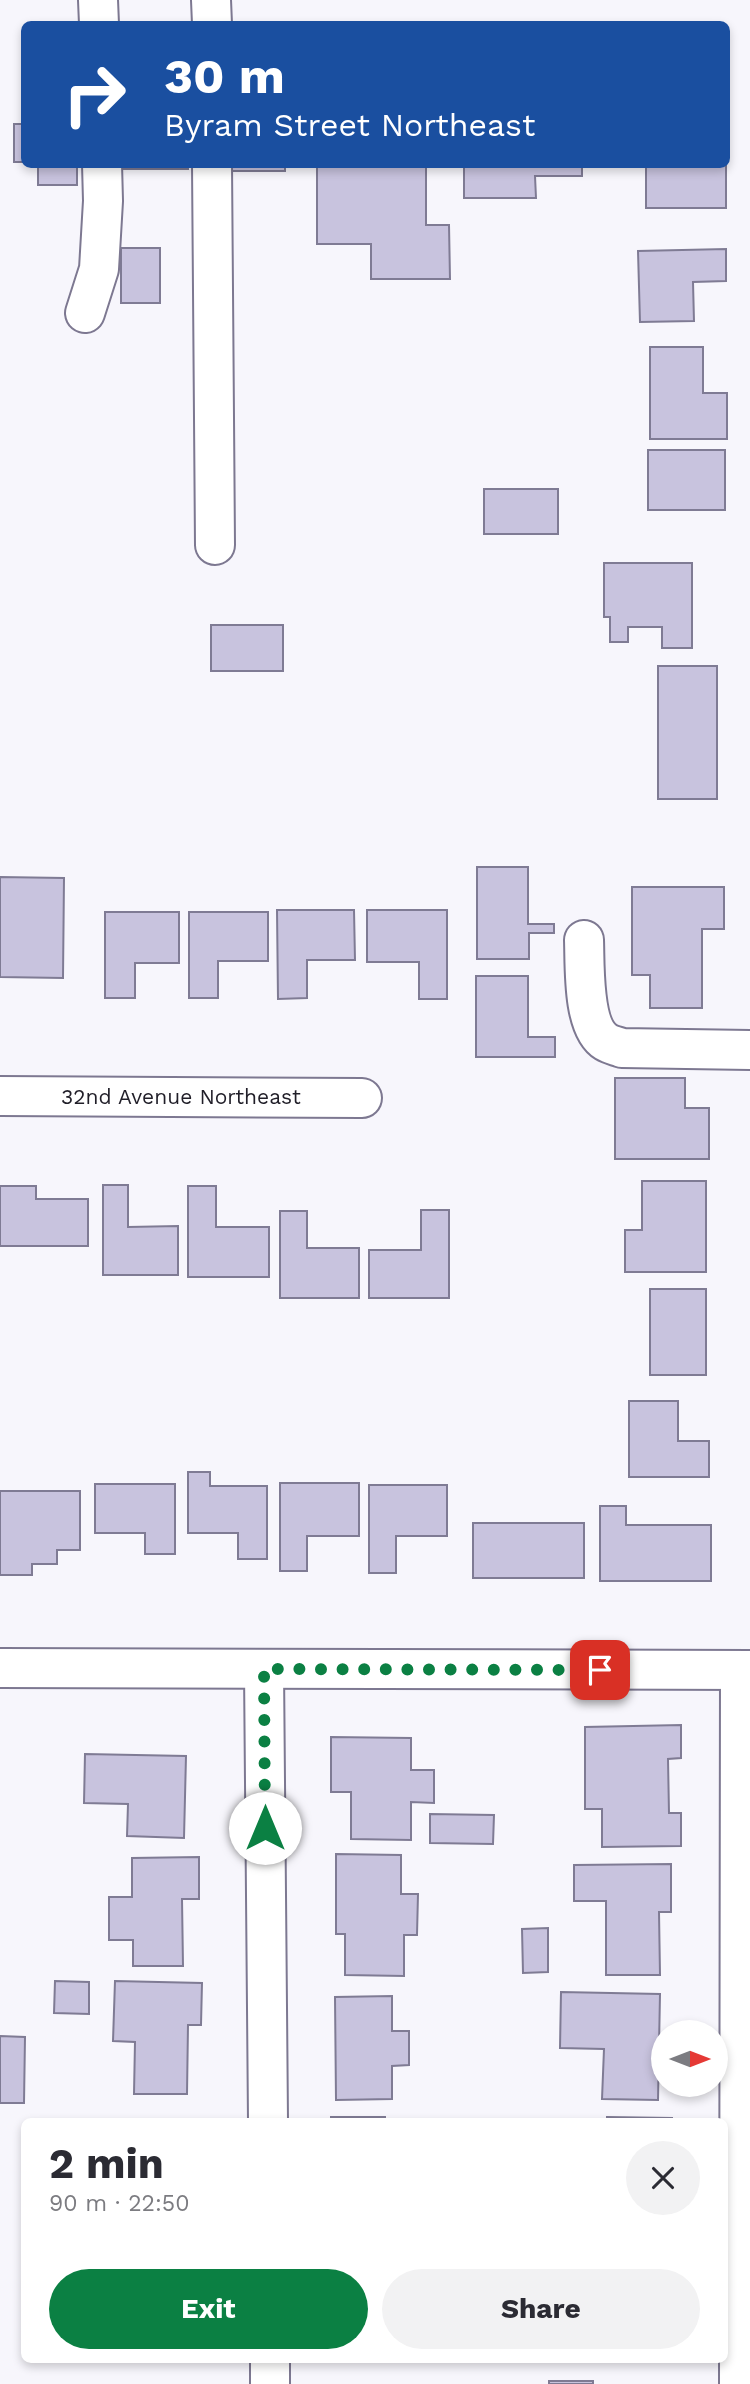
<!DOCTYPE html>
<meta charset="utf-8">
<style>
body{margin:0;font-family:"Work Sans",sans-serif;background:#f2f2f3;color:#2b2b33;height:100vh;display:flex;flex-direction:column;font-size:26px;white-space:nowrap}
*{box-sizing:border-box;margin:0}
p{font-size:23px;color:#7c7c81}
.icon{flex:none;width:38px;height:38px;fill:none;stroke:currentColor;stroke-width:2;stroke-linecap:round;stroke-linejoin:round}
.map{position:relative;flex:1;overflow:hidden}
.panel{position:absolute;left:21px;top:2118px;width:707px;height:245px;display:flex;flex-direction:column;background:#fff;border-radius:10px;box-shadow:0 4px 10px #0003}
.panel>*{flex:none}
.hud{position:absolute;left:21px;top:21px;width:709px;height:147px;border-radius:10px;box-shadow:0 4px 10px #0003;background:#1a4fa0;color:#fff;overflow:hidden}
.needle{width:46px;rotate:90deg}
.buttons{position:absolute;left:651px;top:2020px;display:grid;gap:14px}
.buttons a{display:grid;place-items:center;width:77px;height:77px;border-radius:50%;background:#fff;box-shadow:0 4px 10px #0003;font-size:35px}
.pin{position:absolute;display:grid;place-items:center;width:60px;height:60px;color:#fff;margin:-30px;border-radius:14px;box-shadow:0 4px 10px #0006}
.me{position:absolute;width:77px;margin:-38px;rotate:0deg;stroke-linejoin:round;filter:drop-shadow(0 0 5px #0008)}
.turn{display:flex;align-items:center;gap:24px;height:147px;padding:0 28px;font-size:32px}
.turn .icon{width:91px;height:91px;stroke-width:2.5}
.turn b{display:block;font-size:49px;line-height:60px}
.round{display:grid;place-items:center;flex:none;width:74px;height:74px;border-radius:37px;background:#f2f2f3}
.summary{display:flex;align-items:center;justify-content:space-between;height:119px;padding:0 28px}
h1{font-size:42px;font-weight:700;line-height:52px}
.cta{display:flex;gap:14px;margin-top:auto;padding:14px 28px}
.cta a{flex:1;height:80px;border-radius:42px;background:#0b8043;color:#fff;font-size:28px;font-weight:700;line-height:80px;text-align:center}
.cta a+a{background:#f2f2f3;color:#2b2b33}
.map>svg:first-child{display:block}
.building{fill:#c8c3de;stroke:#7f7b94;stroke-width:2}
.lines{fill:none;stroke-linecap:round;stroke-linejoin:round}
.minor-casing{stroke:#7d7891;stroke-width:42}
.minor{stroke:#fff;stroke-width:38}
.route{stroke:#0b8043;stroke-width:12;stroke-dasharray:0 21.6}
.labels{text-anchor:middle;stroke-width:6;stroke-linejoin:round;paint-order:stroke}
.street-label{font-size:21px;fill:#201e28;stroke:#fff}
</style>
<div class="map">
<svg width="750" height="2384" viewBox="0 0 750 2384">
<rect width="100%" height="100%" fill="#f7f6fc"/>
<g class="building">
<rect x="14" y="124" width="10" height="38"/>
<rect x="38" y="164" width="39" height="21"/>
<rect x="121" y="164" width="67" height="5"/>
<rect x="232" y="164" width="53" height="7"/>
<polygon points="317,164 426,164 426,225 449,225 450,279 371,279 371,244 317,244"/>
<polygon points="464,164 582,164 582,176 535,176 536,198 464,198"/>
<rect x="646" y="165" width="80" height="43"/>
<rect x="121" y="248" width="39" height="55"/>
<polygon points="726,249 726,281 693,282 694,321 640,322 638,251"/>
<polygon points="650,347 703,347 703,393 727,393 727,439 650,439"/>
<rect x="648" y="450" width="77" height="60"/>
<rect x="484" y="489" width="74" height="45"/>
<polygon points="604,563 692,563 692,648 662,648 662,627 628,627 628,642 610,642 610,617 604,617"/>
<rect x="211" y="625" width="72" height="46"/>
<rect x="658" y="666" width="59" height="133"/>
<polygon points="477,867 528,867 528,924 554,924 554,933 529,933 529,959 477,959"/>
<polygon points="0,877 64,878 63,978 0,977"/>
<polygon points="632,887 724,887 724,929 702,929 702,1008 650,1008 650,975 632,975"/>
<polygon points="277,910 354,910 355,960 307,960 307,998 278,999"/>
<polygon points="367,910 447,910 447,999 419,999 419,962 367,962"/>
<polygon points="105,912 179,912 179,963 135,963 135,998 105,998"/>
<polygon points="189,912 268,912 268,961 218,961 218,998 189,998"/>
<polygon points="476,976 528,976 528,1037 555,1037 555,1057 476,1057"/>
<polygon points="615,1078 685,1078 685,1108 709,1108 709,1159 615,1159"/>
<polygon points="642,1181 706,1181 706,1272 625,1272 625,1230 642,1230"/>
<polygon points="103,1185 128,1185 128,1227 178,1226 178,1275 103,1275"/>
<polygon points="0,1186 36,1186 36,1199 88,1199 88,1246 0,1246"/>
<polygon points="188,1186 216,1186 216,1227 269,1227 269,1277 188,1277"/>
<polygon points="421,1210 449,1210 449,1298 369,1298 369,1250 421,1250"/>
<polygon points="280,1211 307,1211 307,1248 359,1248 359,1298 280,1298"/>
<rect x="650" y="1289" width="56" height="86"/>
<polygon points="629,1401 678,1401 678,1441 709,1441 709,1477 629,1477"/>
<polygon points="188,1472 210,1472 210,1486 267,1486 267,1559 238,1559 238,1533 188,1533"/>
<polygon points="280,1483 359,1483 359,1536 307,1536 307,1571 280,1571"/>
<polygon points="95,1484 175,1484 175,1554 145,1554 145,1533 95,1533"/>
<polygon points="369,1485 447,1485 447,1536 396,1536 396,1573 369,1573"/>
<polygon points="0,1491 80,1491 80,1550 57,1550 57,1564 32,1564 32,1575 0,1575"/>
<polygon points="600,1506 626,1506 626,1525 711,1525 711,1581 600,1581"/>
<rect x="473" y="1523" width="111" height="55"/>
<polygon points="681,1725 681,1758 668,1759 669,1813 681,1813 681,1846 602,1847 602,1809 585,1809 585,1727"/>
<polygon points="331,1737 411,1738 411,1770 434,1770 434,1803 411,1802 411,1840 351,1839 351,1792 331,1792"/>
<polygon points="85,1754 186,1756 184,1838 127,1836 128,1804 84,1803"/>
<polygon points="430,1814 494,1815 493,1844 430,1843"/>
<polygon points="336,1854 401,1855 401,1894 418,1894 417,1935 404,1935 404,1976 345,1975 345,1934 336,1934"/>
<polygon points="199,1857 199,1899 182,1899 183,1966 133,1966 133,1940 109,1940 109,1897 132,1897 132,1858"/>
<polygon points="671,1864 671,1912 659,1912 660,1975 606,1975 606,1901 574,1901 574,1865"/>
<polygon points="548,1928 548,1972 523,1973 522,1929"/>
<polygon points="55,1981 89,1982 89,2014 54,2013"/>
<polygon points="115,1981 202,1983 201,2025 188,2025 187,2094 134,2094 135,2042 113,2041"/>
<polygon points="561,1992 660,1994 658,2100 602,2099 604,2049 560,2048"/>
<polygon points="392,1996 392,2031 409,2031 409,2065 392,2066 392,2099 336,2100 335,1997"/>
<polygon points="0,2036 25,2037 24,2103 0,2103"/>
<rect x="331" y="2117" width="54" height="4"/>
<polygon points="607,2117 672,2118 672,2121 607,2121"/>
<rect x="549" y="2381" width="44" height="3"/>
</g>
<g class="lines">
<defs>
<g id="minor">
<polyline points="98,0 99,24"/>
<polyline points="211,0 212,24"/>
<polyline points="212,164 215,545"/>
<polyline points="85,313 99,269 103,201 102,164"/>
<path d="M584 940C585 966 582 1027 606 1042 611 1045 617 1046 622 1048L750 1050"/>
<polyline points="0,1096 362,1098"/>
<polyline points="0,1668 750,1670"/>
<polyline points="264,1669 268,2121"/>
<polyline points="270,2359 270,2384"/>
<polyline points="739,2384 740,1670"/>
</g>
</defs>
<use href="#minor" class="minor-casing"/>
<use href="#minor" class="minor"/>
</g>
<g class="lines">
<polyline class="route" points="265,1828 264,1669 600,1670"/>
</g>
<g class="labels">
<g class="street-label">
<text x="181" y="1104">32nd Avenue Northeast</text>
</g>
</g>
</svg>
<div class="buttons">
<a><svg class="needle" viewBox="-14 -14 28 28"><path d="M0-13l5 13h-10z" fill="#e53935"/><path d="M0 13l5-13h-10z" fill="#7c7c81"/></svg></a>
</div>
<div class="pin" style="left:600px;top:1670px;background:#d93025"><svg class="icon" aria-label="arrive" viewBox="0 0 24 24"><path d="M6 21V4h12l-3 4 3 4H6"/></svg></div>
<svg class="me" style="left:265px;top:1828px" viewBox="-20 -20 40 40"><circle r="19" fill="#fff"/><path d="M0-13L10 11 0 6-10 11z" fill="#0b8043"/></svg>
<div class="hud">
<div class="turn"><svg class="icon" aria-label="right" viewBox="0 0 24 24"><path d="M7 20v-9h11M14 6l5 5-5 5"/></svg><div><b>30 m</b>Byram Street Northeast</div></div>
</div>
<section class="panel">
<div class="summary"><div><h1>2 min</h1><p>90 m · 22:50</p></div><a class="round"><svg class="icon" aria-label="close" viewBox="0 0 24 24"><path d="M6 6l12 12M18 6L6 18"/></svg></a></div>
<div class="cta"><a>Exit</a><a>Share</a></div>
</section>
</div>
